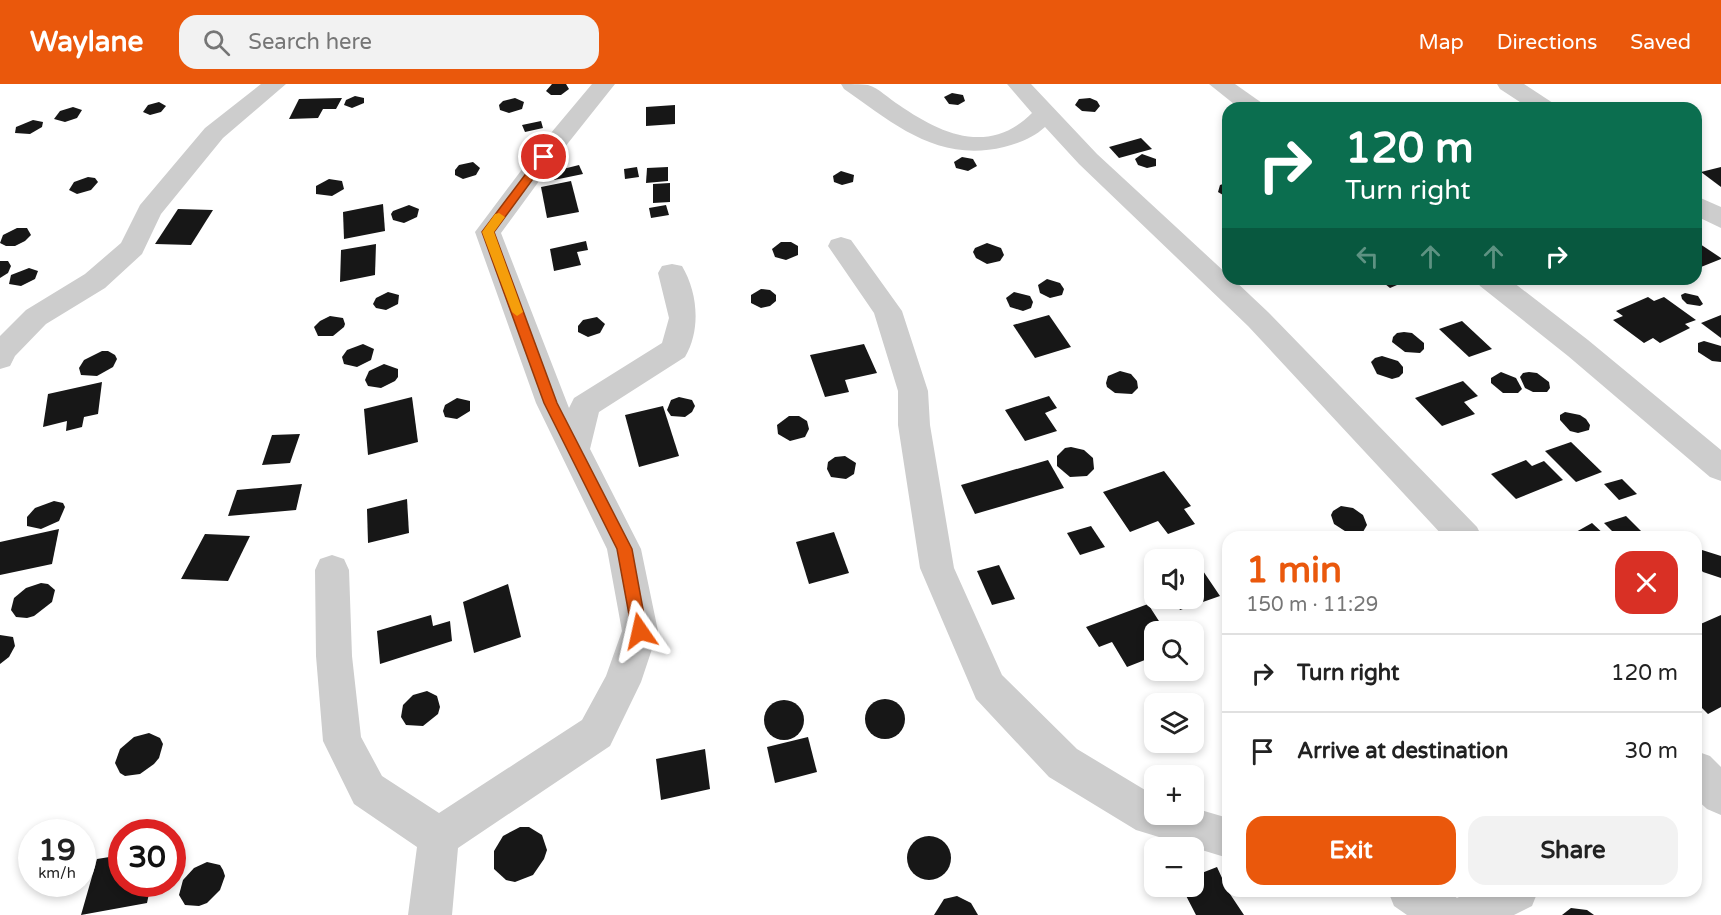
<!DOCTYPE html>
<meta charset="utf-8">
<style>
body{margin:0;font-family:"Varela Round",sans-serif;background:#f2f2f2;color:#222;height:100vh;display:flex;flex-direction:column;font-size:22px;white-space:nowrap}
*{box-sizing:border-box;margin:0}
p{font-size:20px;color:#767676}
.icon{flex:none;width:33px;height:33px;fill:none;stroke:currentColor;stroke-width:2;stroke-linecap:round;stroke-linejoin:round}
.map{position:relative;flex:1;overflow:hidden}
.details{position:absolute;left:1222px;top:447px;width:480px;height:366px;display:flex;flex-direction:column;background:#fff;border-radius:18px;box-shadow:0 3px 9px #0003}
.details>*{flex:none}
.banner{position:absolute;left:1222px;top:18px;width:480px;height:183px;border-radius:18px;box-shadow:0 3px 9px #0003;background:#0b6e4f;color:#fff;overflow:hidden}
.buttons{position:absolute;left:1144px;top:465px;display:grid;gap:12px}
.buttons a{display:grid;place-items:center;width:60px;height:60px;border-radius:12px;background:#fff;box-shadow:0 3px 9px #0003;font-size:30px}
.speed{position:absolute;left:18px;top:735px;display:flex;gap:12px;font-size:30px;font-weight:700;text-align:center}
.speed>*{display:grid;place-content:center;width:78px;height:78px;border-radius:50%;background:#fff;box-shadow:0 3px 9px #0003;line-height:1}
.speed small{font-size:15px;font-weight:400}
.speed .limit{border:9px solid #d22;background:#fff;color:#111}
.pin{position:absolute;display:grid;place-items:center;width:51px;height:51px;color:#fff;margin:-26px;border:3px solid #fff;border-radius:50%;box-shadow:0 2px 6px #0007}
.me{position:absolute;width:66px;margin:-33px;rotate:349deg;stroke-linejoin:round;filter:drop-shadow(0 0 4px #0008)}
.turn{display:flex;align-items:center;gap:21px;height:126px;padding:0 24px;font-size:27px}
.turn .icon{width:78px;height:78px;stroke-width:2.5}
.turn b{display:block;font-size:42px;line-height:51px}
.lanes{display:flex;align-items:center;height:57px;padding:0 24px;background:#0003;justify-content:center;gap:30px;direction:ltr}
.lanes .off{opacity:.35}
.round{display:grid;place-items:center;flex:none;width:63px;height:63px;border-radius:18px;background:#f2f2f2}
.overview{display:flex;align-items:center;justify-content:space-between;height:102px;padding:0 24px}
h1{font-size:36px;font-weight:700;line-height:45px;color:#ea580c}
.primary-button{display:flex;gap:12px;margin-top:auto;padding:12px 24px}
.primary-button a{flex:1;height:69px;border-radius:18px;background:#ea580c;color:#fff;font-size:24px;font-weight:700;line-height:69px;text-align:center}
.primary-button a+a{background:#f2f2f2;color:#222}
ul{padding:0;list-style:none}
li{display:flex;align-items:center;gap:18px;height:78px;padding:0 24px;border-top:2px solid #e0e0e0}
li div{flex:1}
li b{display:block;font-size:22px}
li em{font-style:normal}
header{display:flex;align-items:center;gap:36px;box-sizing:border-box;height:84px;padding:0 30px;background:#ea580c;color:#fff}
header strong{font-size:28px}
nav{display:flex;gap:33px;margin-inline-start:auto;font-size:21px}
.search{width:420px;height:54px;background:#f2f2f2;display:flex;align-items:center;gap:15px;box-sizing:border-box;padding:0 21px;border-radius:18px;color:#767676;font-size:22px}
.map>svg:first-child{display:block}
.building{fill:#171717}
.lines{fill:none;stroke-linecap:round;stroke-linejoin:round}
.minor{fill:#cdcdcd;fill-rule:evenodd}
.route{fill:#ea580c;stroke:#983908;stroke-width:1.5}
.slow{fill:#f59e0b}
</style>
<header>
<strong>Waylane</strong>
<div class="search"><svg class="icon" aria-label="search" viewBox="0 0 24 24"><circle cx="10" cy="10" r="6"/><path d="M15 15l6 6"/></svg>Search here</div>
<nav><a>Map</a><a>Directions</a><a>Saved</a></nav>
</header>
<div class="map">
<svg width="1721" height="831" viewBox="0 0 1721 831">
<rect width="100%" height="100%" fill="#fff"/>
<g class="building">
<polygon points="552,0 566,0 569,5 561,11 551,11 546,7"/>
<polygon points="952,9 963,11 965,17 958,21 949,20 944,13"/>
<polygon points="355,12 364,14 364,19 352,24 344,21 346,16"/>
<polygon points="342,14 336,25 323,25 318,34 289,35 299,15"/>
<polygon points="515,14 524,18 522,25 509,29 500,26 499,21 503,17"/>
<polygon points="1090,14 1097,17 1100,22 1095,28 1082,27 1075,21 1079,15"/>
<polygon points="159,18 166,22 161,28 150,31 143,28 148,21"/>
<polygon points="675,21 675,40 646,42 646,23"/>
<polygon points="73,23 82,26 77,34 65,38 54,35 60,27"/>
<polygon points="33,36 43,38 42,43 30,50 15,49 16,43"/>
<polygon points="541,37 543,44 525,48 522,41"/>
<polygon points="1141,54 1152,65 1119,74 1109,63"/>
<polygon points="1142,70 1156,75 1156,82 1147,84 1138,81 1135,75"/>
<polygon points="962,73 973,75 977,82 968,87 956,84 954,78"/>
<polygon points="473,78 480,84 476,91 463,95 455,91 455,86 459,81"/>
<polygon points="579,81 583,90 554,96 551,88"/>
<polygon points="637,83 639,93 625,95 624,85"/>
<polygon points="668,83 668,97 646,99 647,84"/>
<polygon points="1721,83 1721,103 1701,88"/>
<polygon points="841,87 854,91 853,98 842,101 834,98 833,92"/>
<polygon points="88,93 95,94 98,98 91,106 77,110 69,106 74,98"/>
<polygon points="329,95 342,97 344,105 332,112 316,110 316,102"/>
<polygon points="571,97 579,128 547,134 541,103"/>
<polygon points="670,99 670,118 653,119 653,100"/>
<polygon points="1226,99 1228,100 1228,114 1218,108 1220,101"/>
<polygon points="383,120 385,147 344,155 343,128"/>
<polygon points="409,121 419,125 417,133 404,139 393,136 391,130 393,127"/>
<polygon points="666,121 669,131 651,134 649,124"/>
<polygon points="178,125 213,126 191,161 155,160"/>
<polygon points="17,144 27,144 31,151 25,157 15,162 6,162 0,159 3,151"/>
<polygon points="586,157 588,166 577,168 581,181 554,187 550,165"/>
<polygon points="781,158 791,158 798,162 798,171 786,176 775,173 772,165"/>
<polygon points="987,159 1001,164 1004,171 1000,177 987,180 976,174 973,168 975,164"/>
<polygon points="376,160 375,191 340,198 341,166"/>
<polygon points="1700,160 1721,174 1721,175 1696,185 1696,162"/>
<polygon points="0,177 8,177 11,182 8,189 0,194"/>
<polygon points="29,184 38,187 35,195 21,202 9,200 11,191"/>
<polygon points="1047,195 1060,199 1064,205 1062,211 1050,214 1040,209 1038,201"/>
<polygon points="1379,195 1411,195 1390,204"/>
<polygon points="761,205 770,206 776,211 776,217 770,222 761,224 751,219 751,211"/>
<polygon points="388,208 399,211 398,220 386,226 376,224 373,220 376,214"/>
<polygon points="1014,208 1030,212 1033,218 1031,224 1023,227 1010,223 1006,214"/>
<polygon points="1685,209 1698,212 1703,220 1700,222 1687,220 1682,215 1681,211"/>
<polygon points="1648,213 1654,217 1664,213 1696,236 1685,240 1690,244 1660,259 1653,254 1644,259 1613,236 1623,232 1616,227"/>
<polygon points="1049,231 1071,263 1035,274 1013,241"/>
<polygon points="1721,231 1721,254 1701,239"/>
<polygon points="330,232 343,234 345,240 344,243 333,252 318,252 314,243 320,237"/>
<polygon points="597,233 605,240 600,249 588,253 578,248 578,242 583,236"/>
<polygon points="1462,237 1492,265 1469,273 1439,245"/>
<polygon points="1404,248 1412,249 1424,259 1424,265 1420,269 1405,268 1392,258 1393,253 1397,249"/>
<polygon points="1704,257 1721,262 1721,278 1712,277 1698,268 1698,259"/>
<polygon points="363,260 374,265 371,276 357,283 344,280 342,273 347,266"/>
<polygon points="864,260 877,289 845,296 849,308 825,313 810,271"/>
<polygon points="102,267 108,267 115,271 117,275 113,283 97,292 81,291 79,284 84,276"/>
<polygon points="1382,272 1398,277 1403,283 1403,289 1399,293 1392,295 1377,290 1371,278 1375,274"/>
<polygon points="384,280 398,285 398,293 395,297 381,304 368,302 365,296 369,287"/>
<polygon points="1120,287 1131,290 1137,297 1138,304 1132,310 1115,309 1107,303 1106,299 1108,292"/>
<polygon points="1501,288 1516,294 1522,305 1518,309 1503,309 1491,299 1491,294"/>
<polygon points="1529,288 1537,289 1549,298 1550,304 1547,308 1533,308 1525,304 1520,293 1523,289"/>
<polygon points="1463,297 1478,312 1464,318 1475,330 1442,342 1415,314"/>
<polygon points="102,298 98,330 84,333 82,343 66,347 67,337 43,343 48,310"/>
<polygon points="1049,312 1057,324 1045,329 1057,347 1025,357 1005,326"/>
<polygon points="412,313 418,358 368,371 364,325"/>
<polygon points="679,313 692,316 695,322 692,328 685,333 671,332 667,326 671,316"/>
<polygon points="457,314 470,317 470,327 457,335 445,333 443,327 445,321"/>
<polygon points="663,322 679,372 639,383 625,331"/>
<polygon points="1565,328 1580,331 1586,335 1590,341 1589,346 1578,349 1570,347 1560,336 1560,331"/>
<polygon points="789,332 799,332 807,337 809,345 805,353 790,357 778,350 777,341"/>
<polygon points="300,350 290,379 262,381 272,351"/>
<polygon points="1571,358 1602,388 1576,398 1545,367"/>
<polygon points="1071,363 1084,366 1093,374 1094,385 1087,392 1070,393 1057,382 1057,372 1065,364"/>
<polygon points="845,372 856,379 854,390 846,395 831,393 827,385 828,378 835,373"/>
<polygon points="1048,376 1064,404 975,430 961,401"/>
<polygon points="1526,376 1532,382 1544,377 1563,396 1516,415 1491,390"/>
<polygon points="1164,387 1191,422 1184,425 1195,440 1168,450 1158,437 1130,448 1103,408"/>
<polygon points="1622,395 1637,410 1619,416 1604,400"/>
<polygon points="302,400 296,426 228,432 237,406"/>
<polygon points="407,415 409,449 368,459 367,425"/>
<polygon points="54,417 63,419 65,423 59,437 41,445 27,442 27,433 35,424"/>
<polygon points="1341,422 1353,424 1363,431 1367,441 1363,448 1348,449 1334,440 1331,431 1333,427"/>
<polygon points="1626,432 1647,453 1618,453 1604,439"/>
<polygon points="1592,439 1607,453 1567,453"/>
<polygon points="1091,442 1105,463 1080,471 1067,449"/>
<polygon points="59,445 52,480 0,491 0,458"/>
<polygon points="834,448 849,489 809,500 796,458"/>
<polygon points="205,450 250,452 228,497 181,495"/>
<polygon points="1702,466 1721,472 1721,494 1703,488 1696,481 1696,468"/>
<polygon points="999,481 1015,515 992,521 977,487"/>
<polygon points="1199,481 1220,512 1180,526 1174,514 1194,514 1194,482"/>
<polygon points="41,499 48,500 55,506 52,518 34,532 27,534 16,533 11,526 14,514 26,504"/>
<polygon points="508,500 521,553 474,569 463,518"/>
<polygon points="1148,520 1166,548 1155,548 1155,572 1127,583 1112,558 1099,563 1086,543"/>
<polygon points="431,531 433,542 450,537 452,557 380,580 377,547"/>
<polygon points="1721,531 1721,623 1708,630 1696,618 1696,575 1701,573 1696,569 1696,542"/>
<polygon points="0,551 13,553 15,562 9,573 0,580"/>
<polygon points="427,607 437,612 440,623 438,630 423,642 406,641 401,633 403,621 413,611"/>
<circle cx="885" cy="635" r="20"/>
<circle cx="784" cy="636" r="20"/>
<polygon points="149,649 160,654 163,660 159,674 154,680 140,690 125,692 120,689 115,679 120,665 134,653"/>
<polygon points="808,653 817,688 775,699 767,663"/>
<polygon points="705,665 710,705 661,716 656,675"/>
<polygon points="520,743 529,743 542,751 547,766 544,775 533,791 515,798 506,796 494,785 494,767 503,752"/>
<circle cx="929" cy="774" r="22"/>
<polygon points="122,771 122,800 151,800 147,819 81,831 97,775"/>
<polygon points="207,778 220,781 223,786 225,792 220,806 207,819 199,822 185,821 179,811 183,796 194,784"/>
<polygon points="1217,783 1228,807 1244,831 1196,831 1181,802 1194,802 1194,792"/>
<polygon points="957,812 971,819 978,831 934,831 944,815"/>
<polygon points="1571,824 1587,826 1594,831 1562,831"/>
</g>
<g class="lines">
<g class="minor">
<polygon points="261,0 286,0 223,54 161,130 142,170 105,204 46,240 15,272 10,282 0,285 0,252 26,226 85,190 121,159 140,121 205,44"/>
<path d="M592 0H615L553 78 501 149 569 324 574 314 662 259 669 234 658 189 662 182 672 180 682 182C698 209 701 246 685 273L599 328 590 365 641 465 658 547 641 598 610 662 458 764 452 831H408L417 763 354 720 323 657 316 572 315 486 320 475 332 471 344 475 349 486 352 572 361 653 382 692 439 729 582 636 606 592 622 547 607 465 536 319 475 148 535 68Z"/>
<path d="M841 0C848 0 861 0 868 1 879 4 889 15 899 21 941 50 989 72 1032 29L1007 0H1031L1097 70 1228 191V195H1233L1268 228 1477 443 1482 453H1444L1248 242 1079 80 1045 43C1033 54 1019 59 1004 63 938 79 894 40 844 5Z"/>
<polygon points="1209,0 1235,0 1262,19 1266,24 1239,24"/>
<polygon points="1497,0 1524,0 1553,19 1557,24 1529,24 1500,5"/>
<polygon points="1696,112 1721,123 1721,144 1696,132"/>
<polygon points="841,153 851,156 902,227 928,307 930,341 954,484 1002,591 1077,665 1155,712 1155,730 1194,730 1194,724 1228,734 1228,774 1136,746 1049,693 976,615 920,484 898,341 898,307 874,229 828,162 831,156"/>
<polygon points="1476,195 1509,195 1588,256 1721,366 1721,397 1710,393 1568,272 1480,202"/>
<polygon points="1696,667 1710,672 1721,683 1721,731 1707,725 1696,715"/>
<polygon points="1388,807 1447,807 1457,814 1471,807 1538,807 1532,822 1514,831 1407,831 1394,822"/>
</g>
</g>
<polygon class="route" points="544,70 549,73 494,148 557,319 632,465 647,547 645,552 640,554 634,552 632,547 617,465 544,319 482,148 540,71"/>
<polygon class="slow" points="499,129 505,133 494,148 523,228 517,232 512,228 482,148 495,130"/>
</svg>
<div class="buttons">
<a><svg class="icon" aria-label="sound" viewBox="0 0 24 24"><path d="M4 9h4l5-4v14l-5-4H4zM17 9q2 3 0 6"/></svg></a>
<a><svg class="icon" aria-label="search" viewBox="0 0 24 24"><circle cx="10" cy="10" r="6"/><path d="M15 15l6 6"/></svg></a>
<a><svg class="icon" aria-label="layers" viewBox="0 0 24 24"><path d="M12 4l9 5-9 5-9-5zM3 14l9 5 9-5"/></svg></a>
<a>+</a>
<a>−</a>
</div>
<div class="speed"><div>19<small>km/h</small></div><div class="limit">30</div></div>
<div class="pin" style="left:544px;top:73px;background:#d93025"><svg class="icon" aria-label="arrive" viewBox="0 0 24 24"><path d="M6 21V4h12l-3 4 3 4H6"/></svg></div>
<svg class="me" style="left:640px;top:547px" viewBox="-20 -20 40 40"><path d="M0-17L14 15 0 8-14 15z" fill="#ea580c" stroke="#fff" stroke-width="4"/></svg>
<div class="banner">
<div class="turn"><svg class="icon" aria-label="right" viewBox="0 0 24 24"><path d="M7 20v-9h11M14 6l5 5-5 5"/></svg><div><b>120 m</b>Turn right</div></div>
<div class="lanes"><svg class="icon off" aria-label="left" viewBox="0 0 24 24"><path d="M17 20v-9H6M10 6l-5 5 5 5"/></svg><svg class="icon off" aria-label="ahead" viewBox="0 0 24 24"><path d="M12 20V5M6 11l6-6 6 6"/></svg><svg class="icon off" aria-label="ahead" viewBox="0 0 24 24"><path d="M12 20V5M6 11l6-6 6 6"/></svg><svg class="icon" aria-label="right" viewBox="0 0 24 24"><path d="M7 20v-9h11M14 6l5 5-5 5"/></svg></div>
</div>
<section class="details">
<div class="overview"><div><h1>1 min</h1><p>150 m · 11:29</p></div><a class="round" style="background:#d93025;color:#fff"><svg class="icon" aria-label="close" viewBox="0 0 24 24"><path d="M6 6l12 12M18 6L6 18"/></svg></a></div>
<ul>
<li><svg class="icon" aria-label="right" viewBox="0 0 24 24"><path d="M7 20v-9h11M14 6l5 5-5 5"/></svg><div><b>Turn right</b></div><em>120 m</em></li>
<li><svg class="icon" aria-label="arrive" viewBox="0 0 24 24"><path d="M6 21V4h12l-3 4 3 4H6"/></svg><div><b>Arrive at destination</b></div><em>30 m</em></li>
</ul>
<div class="primary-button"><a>Exit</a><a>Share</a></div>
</section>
</div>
